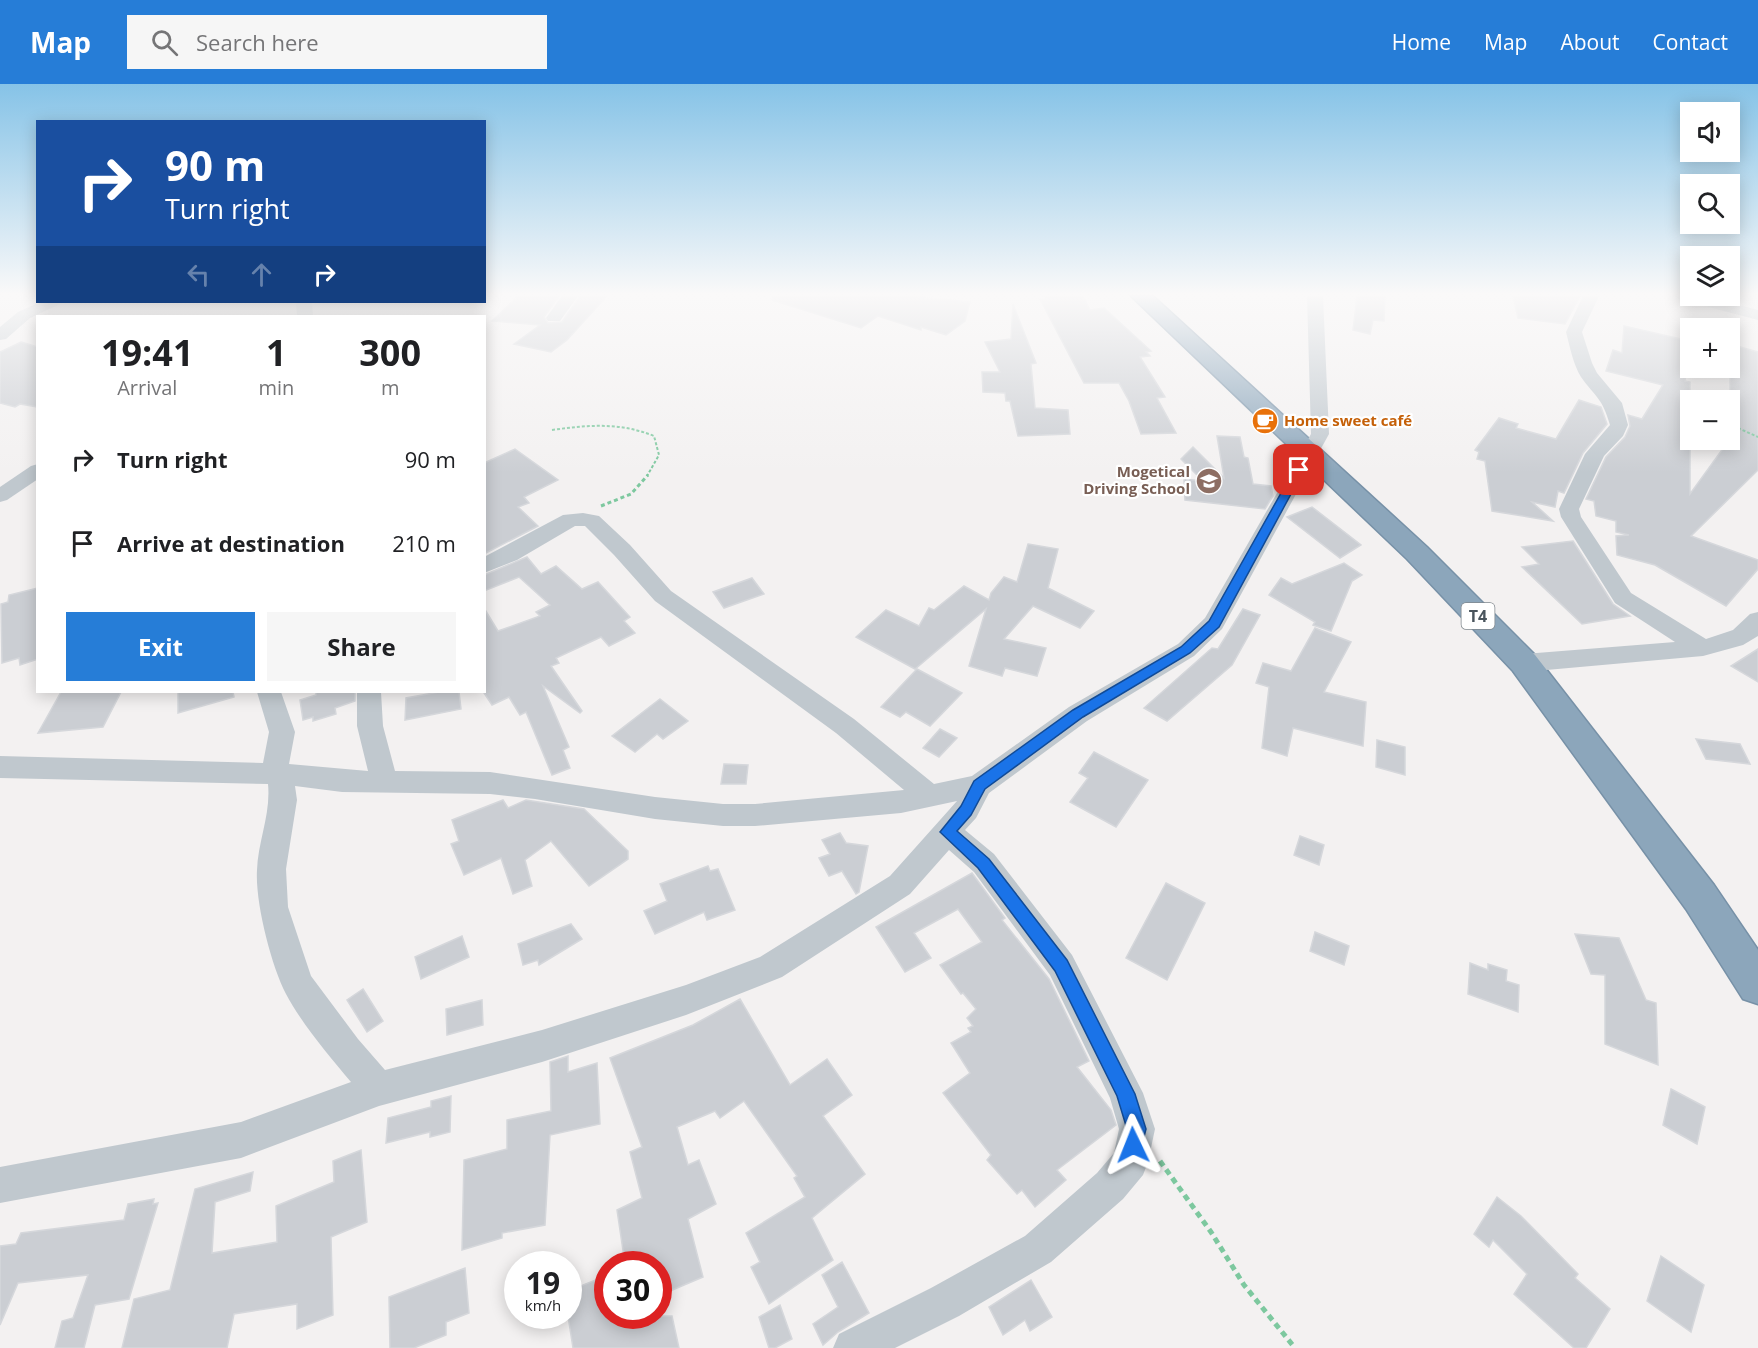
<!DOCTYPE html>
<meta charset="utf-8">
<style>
body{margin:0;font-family:"Open Sans",sans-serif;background:#f6f6f6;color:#202124;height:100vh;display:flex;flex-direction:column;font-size:22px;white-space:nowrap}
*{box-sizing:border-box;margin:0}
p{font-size:20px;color:#757577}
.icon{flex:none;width:33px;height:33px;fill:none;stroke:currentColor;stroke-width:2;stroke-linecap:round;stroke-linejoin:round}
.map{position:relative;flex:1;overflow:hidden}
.side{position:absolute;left:36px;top:231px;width:450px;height:378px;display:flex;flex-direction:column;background:#fff;border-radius:0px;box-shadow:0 3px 15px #0003}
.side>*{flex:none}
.banner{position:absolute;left:36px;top:36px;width:450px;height:183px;border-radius:0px;box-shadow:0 3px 15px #0003;background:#1a4fa0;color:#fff;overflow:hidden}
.fabs{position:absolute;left:1680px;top:18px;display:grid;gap:12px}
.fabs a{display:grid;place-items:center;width:60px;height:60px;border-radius:0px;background:#fff;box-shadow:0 3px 15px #0003;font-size:30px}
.speed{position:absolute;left:504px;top:1167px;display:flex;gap:12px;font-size:30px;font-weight:700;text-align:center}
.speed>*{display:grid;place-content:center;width:78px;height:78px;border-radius:50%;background:#fff;box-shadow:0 3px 15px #0003;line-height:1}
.speed small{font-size:15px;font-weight:400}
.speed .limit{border:9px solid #d22;background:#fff;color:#111}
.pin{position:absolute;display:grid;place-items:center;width:51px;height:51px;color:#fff;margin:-26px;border-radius:12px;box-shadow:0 3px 9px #0006}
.me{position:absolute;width:66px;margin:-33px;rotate:358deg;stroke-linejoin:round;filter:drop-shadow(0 0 4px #0008)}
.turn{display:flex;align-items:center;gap:21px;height:126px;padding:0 30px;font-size:27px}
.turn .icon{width:78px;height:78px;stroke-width:2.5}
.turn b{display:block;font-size:42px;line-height:51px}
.lanes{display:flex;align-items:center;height:57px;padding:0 30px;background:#0003;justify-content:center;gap:30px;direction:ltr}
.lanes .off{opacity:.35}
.eta{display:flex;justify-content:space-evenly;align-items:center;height:102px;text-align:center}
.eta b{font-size:36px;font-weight:700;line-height:42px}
.cta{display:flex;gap:12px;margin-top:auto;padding:12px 30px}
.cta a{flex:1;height:69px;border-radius:0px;background:#267dd7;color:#fff;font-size:24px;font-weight:700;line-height:69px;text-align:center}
.cta a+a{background:#f6f6f6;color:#202124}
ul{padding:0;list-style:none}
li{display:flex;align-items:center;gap:18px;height:84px;padding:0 30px}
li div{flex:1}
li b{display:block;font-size:22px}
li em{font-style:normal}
header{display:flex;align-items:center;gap:36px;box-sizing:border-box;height:84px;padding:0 30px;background:#267dd7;color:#fff}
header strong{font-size:28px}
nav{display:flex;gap:33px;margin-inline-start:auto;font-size:21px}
.search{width:420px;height:54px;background:#f6f6f6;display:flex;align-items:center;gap:15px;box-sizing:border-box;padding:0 21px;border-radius:0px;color:#757577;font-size:22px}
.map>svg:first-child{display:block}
.building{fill:#cbced3;stroke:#d5d7db;stroke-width:1.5}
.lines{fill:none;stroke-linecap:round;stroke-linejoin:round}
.highway-casing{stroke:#7791a7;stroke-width:3}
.path-far2{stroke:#7dc89f;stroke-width:2;stroke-dasharray:3 2;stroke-linecap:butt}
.path-far1{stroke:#7dc89f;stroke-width:3;stroke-dasharray:4 3;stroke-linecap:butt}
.path{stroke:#7dc89f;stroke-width:5;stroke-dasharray:6 4.5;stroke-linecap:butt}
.minor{fill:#c0c8ce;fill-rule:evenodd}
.highway{fill:#8ca6bb;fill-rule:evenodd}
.route{fill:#1a73e8;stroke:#114b97;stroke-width:1.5}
.labels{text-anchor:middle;stroke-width:4.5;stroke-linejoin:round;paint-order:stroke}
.far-food-label{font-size:15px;font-weight:bold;fill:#c56008;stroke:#fff;text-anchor:start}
.far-education-label{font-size:15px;font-weight:bold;fill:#785e54;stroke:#fff;text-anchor:end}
.shield{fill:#fff;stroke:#80888e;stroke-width:1.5}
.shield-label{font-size:16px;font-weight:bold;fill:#4a555d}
</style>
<header>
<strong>Map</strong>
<div class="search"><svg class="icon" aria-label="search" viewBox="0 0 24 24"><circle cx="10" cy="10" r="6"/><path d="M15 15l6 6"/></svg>Search here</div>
<nav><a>Home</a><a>Map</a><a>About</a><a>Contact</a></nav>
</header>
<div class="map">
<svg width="1758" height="1264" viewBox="0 0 1758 1264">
<rect width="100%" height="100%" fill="#f3f1f1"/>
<g class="building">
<polygon points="518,212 559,212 544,233 548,239 562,238 580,212 607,212 567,256 551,268 514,260 540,241 492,237"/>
<polygon points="773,212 907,212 970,218 965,237 946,251 921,243 921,246 878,232 861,244 772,216"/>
<polygon points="1045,212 1083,212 1090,226 1104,224 1151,267 1146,268 1150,272 1140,273 1165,313 1157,314 1176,349 1141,350 1129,317 1119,299 1084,299 1040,215 1045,215"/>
<polygon points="1357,212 1385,212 1384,237 1373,236 1370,250 1353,246"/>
<polygon points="1513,212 1580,212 1565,240 1518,234"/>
<polygon points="1013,220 1036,279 1031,280 1035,324 1068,326 1070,350 1018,352 1010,317 1006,317 1005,309 983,308 982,288 1000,288 985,258 1011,255"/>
<polygon points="1624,242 1690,257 1685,297 1690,298 1690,410 1724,363 1730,364 1730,260 1758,268 1758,386 1691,452 1758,476 1758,485 1726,522 1655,481 1617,471 1616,452 1629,451 1616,448 1616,437 1596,432 1594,417 1586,415 1606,373 1625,353 1630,342 1628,331 1642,335 1663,301 1606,287 1613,266 1622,269"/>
<polygon points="21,258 38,263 38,323 20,320 15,323 0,319 0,268"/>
<polygon points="1579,316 1601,323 1607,340 1583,369 1564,409 1558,407 1555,423 1532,418 1553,437 1492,427 1485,377 1477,375 1479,368 1475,366 1499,334 1518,340 1516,344 1556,355"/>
<polygon points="1217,352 1240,353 1244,373 1248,374 1253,400 1271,402 1273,412 1265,425 1185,416 1184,395 1203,397 1181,375 1193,363 1224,394"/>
<polygon points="515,365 558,396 524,413 529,419 518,423 538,442 484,470 484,379"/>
<polygon points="1312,423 1361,461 1340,474 1287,433"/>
<polygon points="1573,457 1613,520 1630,532 1582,540 1522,483 1539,480 1522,463"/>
<polygon points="1028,460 1058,465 1048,504 1094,527 1080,544 1033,522 1004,555 1046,564 1037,592 1005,584 1002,592 969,582 986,525 915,585 856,553 886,526 919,542 929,524 934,526 964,502 989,516 991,509 1004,493 1017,498"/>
<polygon points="527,473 541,490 556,482 582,505 598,498 630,533 624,537 635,549 609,562 601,553 556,574 559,579 551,582 582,627 580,629 543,602 569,663 563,666 570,684 552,691 526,628 520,631 509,613 492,621 484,609 484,524 498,547 540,532 536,528 550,521 519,493 484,507 484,491"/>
<polygon points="1344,479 1362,491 1352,497 1331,547 1313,541 1315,538 1269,511 1281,494 1292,500"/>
<polygon points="752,494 764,510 724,524 713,508"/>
<polygon points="38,504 38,575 20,581 19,574 2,579 1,520 8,518 9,511"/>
<polygon points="1243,525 1260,531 1232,581 1167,637 1144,624 1212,564 1218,565"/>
<polygon points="1315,544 1351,558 1324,608 1366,618 1363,662 1293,644 1287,672 1262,664 1269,603 1256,599 1263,579 1291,587"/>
<polygon points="1758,565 1758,598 1731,582"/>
<polygon points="917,585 962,609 930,642 906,628 900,633 881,623"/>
<polygon points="61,608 121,608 103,643 38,649"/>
<polygon points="178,608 233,608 234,613 178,629"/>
<polygon points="316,608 355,608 355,617 335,624 336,630 313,637 313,633 303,636 300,616 316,611"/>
<polygon points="439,608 459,608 461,625 405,636 406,614"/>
<polygon points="660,615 688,637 663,655 657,650 635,668 612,652"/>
<polygon points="940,645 957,654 939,673 923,664"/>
<polygon points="1696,655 1740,660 1750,680 1706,675"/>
<polygon points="1377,656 1405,663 1405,691 1376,683"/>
<polygon points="1094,668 1148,696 1116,743 1070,718 1088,694 1079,689"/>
<polygon points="724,680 748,681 746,700 721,700"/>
<polygon points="503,716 508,724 526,716 584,725 628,767 628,775 589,802 551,757 525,776 532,802 513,810 501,774 464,791 451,760 459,757 452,736"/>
<polygon points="840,749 846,759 868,762 859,808 856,810 842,787 829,792 819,774 830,770 822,756"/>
<polygon points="1300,752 1324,761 1319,781 1294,771"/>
<polygon points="708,782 710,787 718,785 735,826 707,836 704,828 655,850 644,827 667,817 660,800"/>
<polygon points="972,789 1005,834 1002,836 1049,895 1089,977 1077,983 1111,1026 1116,1041 1057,1086 1066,1096 1035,1123 1022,1106 1017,1110 987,1076 991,1071 943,1009 970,989 951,959 971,948 968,944 973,942 967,934 976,925 963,909 961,910 940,881 982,858 958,825 914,849 931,874 905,888 876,843"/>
<polygon points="1166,799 1205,819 1167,896 1126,874"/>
<polygon points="571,840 582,855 539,881 538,876 523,881 518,860"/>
<polygon points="1315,848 1349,862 1344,881 1310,867"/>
<polygon points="1575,850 1619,854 1646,916 1656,919 1658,981 1605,960 1605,891 1591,890"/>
<polygon points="462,852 469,873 421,895 415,873"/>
<polygon points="1470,879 1488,886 1488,880 1507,886 1506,897 1519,901 1518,928 1468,910"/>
<polygon points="363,905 383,937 367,948 347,916"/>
<polygon points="740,915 790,1001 827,975 852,1011 823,1032 865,1090 812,1134 833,1176 769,1220 751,1183 760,1178 746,1149 805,1113 794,1094 797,1092 744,1017 720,1034 715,1027 677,1043 688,1081 699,1076 716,1120 688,1135 703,1193 658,1212 658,1180 625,1180 617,1126 642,1114 630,1068 642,1063 610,974 693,941"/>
<polygon points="482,916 483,941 447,951 446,925"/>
<polygon points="568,972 568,988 597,979 600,1040 550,1051 545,1141 502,1149 502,1154 462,1166 464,1076 507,1065 507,1036 551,1027 550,978"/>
<polygon points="1671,1005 1705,1023 1697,1060 1663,1041"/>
<polygon points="451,1012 450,1048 430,1053 430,1048 386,1059 388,1034 431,1023 431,1017"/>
<polygon points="361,1066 367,1138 331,1153 333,1231 297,1245 297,1220 234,1230 227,1264 122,1264 134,1215 170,1206 195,1105 253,1088 250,1107 215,1118 212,1169 277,1158 276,1122 334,1098 333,1077"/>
<polygon points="1497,1113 1521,1132 1578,1190 1575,1194 1610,1225 1586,1264 1574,1264 1514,1210 1527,1190 1493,1156 1489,1163 1474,1150"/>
<polygon points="154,1115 153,1120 158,1119 129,1215 95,1221 84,1264 55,1264 62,1237 73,1234 88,1191 18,1199 0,1241 0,1162 16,1160 21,1149 124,1136 128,1120"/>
<polygon points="1661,1172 1704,1201 1691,1248 1647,1217"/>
<polygon points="842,1178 869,1229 838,1248 823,1261 813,1240 838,1223 822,1191"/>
<polygon points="465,1184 469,1229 446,1238 446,1251 414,1264 390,1264 389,1213"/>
<polygon points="608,1191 608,1232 672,1232 679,1264 573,1264 568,1232 568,1207"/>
<polygon points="1031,1196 1052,1233 1030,1247 1025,1236 1003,1251 989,1223"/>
<polygon points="780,1221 792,1255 775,1264 769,1264 759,1233"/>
</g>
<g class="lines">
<defs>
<polygon id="highway" points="1131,212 1153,212 1427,463 1535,571 1714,801 1758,866 1758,920 1743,915 1686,825 1513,587 1407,475"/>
</defs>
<use href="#highway" class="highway-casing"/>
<g class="path-far2">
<polyline points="1738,344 1758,353"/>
<path d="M552 346C587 341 620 338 654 352L659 371 647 392"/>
</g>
<polyline class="path-far1" points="601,422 631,410 648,391"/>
<polyline class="path" points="1160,1077 1211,1148 1244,1201 1295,1264"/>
<g class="minor">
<polygon points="562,212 578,212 560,237 548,237 546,234"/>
<path d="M1307 212H1323L1329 350 1222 545 1194 572 1087 637 989 709 976 734 965 746 994 770 1072 871 1143 1009 1155 1045 1148 1078 1143 1091 1123 1115 1051 1178 959 1232 895 1264H833L839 1250 931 1204 1025 1152 1097 1089 1114 1069 1119 1045 1110 1014 1050 891 974 788 949 766 910 810 782 893 686 931 542 978 379 1022 241 1074 0 1119V1083L241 1038 351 998C329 972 302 940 286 910 271 881 255 818 257 786 258 757 271 730 268 700L0 694V672L263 679 269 648 257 608H281L295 648 289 680 368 687 357 642V608H381L383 642 395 687 490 688 655 713 723 720H755L904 706 836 649 655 517 614 471 585 442H575L517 476 484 489V473L563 431 583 429 599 432 630 461 671 507 854 635 934 700 972 692 1069 623 1178 560 1205 534 1311 350ZM295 702 342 708 490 710 535 715 655 735 723 742H755L901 729 957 717 890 792 760 873 686 901 542 946 385 986 358 955 311 892 288 823 286 785 297 716Z"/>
<path d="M1583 212H1599L1582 248 1592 279 1597 289 1622 319 1628 341 1623 352 1604 372 1579 425 1581 433 1631 509 1706 555 1733 546 1750 530 1758 528V552L1743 561 1703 572 1524 588 1515 585 1512 579 1515 573 1524 570 1675 558 1615 519 1561 433 1559 425 1585 370 1610 341C1602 313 1596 314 1581 293 1573 280 1570 263 1566 248Z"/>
<polygon points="1676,212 1704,212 1758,226 1758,236 1678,215"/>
<polygon points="40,218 60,218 58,221 30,234 6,255 0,256 0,243 18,228"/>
<polygon points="296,218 312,218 313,232 297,232"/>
<polygon points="38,380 38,395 7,416 0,418 0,403 31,382"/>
</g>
<use href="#highway" class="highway"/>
</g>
<linearGradient id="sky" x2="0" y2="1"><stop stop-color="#86c3e7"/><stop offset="0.54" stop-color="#faf9f9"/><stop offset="1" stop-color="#faf9f9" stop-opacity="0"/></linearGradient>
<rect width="1758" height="389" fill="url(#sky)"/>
<polygon class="route" points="1299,383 1304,386 1219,543 1190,569 1083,633 985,705 971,731 957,747 989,775 1067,876 1135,1010 1146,1045 1140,1068 1133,1071 1127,1068 1124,1061 1127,1045 1117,1012 1055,887 978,784 940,748 961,722 974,697 1073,626 1181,563 1209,537 1294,386"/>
<defs>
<symbol id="cafe-disc" viewBox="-11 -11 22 22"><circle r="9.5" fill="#e8710a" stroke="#fff"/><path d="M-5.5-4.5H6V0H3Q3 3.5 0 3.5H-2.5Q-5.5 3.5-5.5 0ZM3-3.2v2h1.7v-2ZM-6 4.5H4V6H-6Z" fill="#fff"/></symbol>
<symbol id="university-disc" viewBox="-11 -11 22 22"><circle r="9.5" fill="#8d6e63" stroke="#fff"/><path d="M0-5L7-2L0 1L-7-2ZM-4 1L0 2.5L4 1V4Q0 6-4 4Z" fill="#fff"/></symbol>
</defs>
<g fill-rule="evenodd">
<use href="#cafe-disc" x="1250" y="322" width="30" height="30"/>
<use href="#university-disc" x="1194" y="382" width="30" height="30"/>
</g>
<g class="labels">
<g class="far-food-label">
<text x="1284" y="342">Home sweet café</text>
</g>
<g class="far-education-label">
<text x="1190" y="393">Mogetical<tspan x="1190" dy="17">Driving School</tspan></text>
</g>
<rect class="shield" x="1461.5" y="519" width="33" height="26" rx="4.5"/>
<g class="shield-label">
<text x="1478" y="538">T4</text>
</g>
</g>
</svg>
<div class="fabs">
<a><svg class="icon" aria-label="sound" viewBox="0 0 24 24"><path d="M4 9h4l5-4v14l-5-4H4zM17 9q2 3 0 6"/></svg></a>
<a><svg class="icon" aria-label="search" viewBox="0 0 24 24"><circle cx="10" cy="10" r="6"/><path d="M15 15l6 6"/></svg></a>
<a><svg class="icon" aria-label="layers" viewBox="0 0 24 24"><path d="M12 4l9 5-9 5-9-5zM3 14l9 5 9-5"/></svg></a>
<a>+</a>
<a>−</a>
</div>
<div class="speed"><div>19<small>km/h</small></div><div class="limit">30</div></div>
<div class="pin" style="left:1299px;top:386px;background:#d93025"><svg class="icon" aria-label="arrive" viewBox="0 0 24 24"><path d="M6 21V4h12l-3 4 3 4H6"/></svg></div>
<svg class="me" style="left:1133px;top:1061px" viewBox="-20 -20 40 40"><path d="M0-17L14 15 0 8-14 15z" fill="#1a73e8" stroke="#fff" stroke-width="4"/></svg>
<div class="banner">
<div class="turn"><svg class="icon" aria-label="right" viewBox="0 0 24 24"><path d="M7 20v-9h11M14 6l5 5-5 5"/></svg><div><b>90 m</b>Turn right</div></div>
<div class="lanes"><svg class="icon off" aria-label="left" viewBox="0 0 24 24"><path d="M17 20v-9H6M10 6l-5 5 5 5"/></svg><svg class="icon off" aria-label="ahead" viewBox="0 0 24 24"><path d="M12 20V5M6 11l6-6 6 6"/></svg><svg class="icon" aria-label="right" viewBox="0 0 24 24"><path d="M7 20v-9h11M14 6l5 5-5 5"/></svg></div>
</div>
<section class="side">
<div class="eta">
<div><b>19:41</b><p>Arrival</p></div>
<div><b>1</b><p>min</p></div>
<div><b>300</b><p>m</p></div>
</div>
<ul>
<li><svg class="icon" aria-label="right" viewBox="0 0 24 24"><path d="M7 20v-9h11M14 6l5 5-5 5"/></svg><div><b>Turn right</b></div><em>90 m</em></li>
<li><svg class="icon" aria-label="arrive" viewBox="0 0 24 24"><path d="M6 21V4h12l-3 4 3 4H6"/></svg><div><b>Arrive at destination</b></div><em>210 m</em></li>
</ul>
<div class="cta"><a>Exit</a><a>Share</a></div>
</section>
</div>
